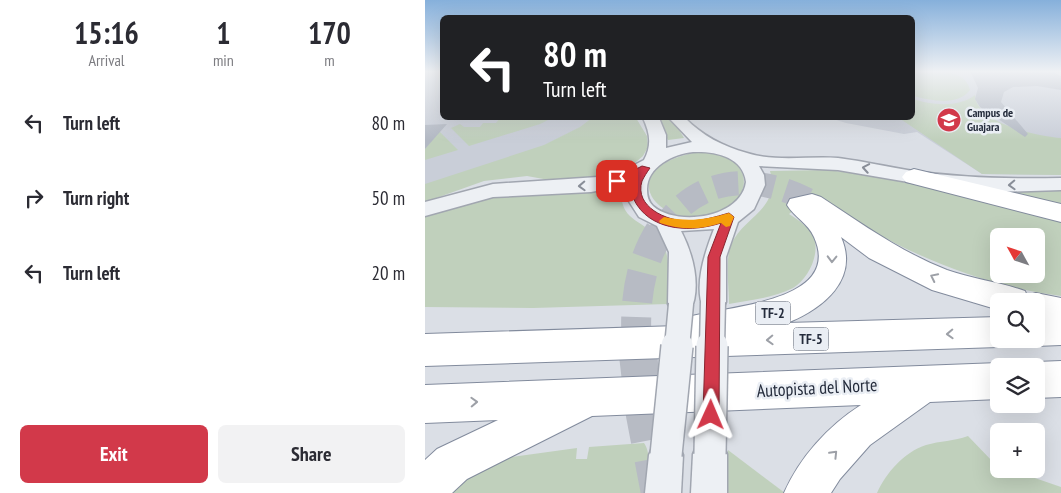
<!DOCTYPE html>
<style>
body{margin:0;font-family:"PT Sans Narrow",sans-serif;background:#f2f2f3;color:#2b2b33;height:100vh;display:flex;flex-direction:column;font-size:19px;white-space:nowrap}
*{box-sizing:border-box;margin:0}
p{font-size:16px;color:#7c7c81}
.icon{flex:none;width:28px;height:28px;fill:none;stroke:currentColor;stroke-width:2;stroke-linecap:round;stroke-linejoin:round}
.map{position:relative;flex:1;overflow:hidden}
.drawer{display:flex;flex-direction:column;background:#fff;width:425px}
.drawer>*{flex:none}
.hud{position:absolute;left:15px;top:15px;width:475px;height:105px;border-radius:8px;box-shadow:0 5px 20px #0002;background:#202124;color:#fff;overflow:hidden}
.needle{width:32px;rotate:310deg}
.fabs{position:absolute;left:565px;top:228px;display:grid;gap:10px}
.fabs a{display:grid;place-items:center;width:55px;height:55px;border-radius:8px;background:#fff;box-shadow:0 5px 20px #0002;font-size:25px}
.pin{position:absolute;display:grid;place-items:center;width:42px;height:42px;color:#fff;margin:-21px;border-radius:10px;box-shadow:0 2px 8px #0006}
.me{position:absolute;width:55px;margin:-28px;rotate:1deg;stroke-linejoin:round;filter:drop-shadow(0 0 4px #0008)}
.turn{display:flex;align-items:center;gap:18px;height:105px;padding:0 20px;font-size:22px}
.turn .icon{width:65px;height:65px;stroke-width:2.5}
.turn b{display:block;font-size:35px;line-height:42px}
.eta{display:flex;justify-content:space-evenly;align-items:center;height:85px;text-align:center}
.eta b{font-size:30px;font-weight:700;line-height:35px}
.action{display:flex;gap:10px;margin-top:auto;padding:10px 20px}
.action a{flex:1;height:58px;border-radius:8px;background:#d2394a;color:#fff;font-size:20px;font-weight:700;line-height:58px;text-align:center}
.action a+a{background:#f2f2f3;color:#2b2b33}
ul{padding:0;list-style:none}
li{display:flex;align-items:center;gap:15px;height:75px;padding:0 20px}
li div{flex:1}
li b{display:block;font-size:19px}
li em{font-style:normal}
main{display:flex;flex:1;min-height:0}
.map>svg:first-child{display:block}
.built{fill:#c9ced8}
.green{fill:#c0d0bc;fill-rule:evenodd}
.building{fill:#b2b8c3}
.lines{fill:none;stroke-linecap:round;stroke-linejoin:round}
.highway-tunnel-far2{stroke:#b7bbc4;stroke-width:24;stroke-dasharray:24 12;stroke-linecap:butt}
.highway-tunnel-far1{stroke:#b7bbc4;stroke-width:30;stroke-dasharray:30 15;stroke-linecap:butt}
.highway-tunnel{stroke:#b7bbc4;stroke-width:38;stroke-dasharray:38 19;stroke-linecap:butt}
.minor-casing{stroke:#a1a6b0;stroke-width:3}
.highway-casing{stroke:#828b9d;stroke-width:2}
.minor{fill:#edf0f4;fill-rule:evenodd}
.highway{fill:#fff;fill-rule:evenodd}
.minor-bridge-far1-casing{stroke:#a1a6b0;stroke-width:27;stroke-linecap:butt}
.minor-bridge-casing{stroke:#a1a6b0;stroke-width:34;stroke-linecap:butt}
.minor-bridge-far1{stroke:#edf0f4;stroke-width:24}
.minor-bridge{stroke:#edf0f4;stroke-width:31}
.oneway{stroke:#898e98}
.oneway2{stroke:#9da0a7}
.route{fill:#d2394a;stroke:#882530}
.slow{fill:#f59e0b}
.labels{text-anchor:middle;stroke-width:5;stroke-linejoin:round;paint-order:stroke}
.far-poi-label{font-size:12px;font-weight:bold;fill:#252c3c;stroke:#eaeef4;text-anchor:start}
.shield{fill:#eaeef4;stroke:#606673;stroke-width:1}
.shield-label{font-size:14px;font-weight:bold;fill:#252c3c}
.near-street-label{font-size:18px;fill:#252c3c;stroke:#eaeef4}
</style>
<main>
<section class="drawer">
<div class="eta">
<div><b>15:16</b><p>Arrival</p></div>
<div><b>1</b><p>min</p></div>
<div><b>170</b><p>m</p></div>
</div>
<ul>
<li><svg class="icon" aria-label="left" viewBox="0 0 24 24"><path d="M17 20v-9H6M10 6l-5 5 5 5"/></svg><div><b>Turn left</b></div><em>80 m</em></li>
<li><svg class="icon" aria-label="right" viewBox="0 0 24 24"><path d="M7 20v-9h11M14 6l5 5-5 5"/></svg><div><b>Turn right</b></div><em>50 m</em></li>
<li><svg class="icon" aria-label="left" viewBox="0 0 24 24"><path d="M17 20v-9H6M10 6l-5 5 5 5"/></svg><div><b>Turn left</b></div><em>20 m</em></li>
</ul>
<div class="action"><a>Exit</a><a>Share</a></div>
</section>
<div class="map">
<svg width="636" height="493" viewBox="0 0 636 493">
<rect width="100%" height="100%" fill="#dbdfe6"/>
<g class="built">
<polygon points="0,71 17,71 18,118 211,118 64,179 0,198"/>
<polygon points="488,71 636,71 636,175 557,174 492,132 479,134 421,123 405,118 488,118"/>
</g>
<g class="green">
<path d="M488 71C506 71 540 67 545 90 532 107 505 100 488 96Z"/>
<path d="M550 95C551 124 614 136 636 138V175L557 174 474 118H488V99C506 105 534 108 550 95Z"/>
<polygon points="75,118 127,118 115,124 44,146 26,128 35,124 39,127 55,127 58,123 71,123"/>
<polygon points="167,118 211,118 222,136 223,147 218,156 198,173 172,179 124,180 102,176 59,181 0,202 0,184 119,145 155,127"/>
<polygon points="231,118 247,118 259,138 243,140"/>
<polygon points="14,131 33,150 0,160 0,149"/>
<path d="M268 153C278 153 288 152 298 156 324 166 326 192 303 207 248 244 176 173 268 153Z"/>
<path d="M402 170 452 176 636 219V296C543 283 466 247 389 195L364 214C373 220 385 227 389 238 395 255 383 279 368 288 349 298 325 300 304 304 304 288 300 259 306 245 318 216 356 210 345 171ZM574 236H611V274H574Z"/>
<path d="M193 185 197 186C192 222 219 219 235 240 248 256 242 285 243 304L108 308 0 307V214L47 198Z"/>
<polygon points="564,189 636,189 636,209"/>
<path d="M543 436 568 462 574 464V469H584L636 487V493H452C461 473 479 452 501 445 515 441 529 441 543 436Z"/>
<path d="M219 443C228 455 221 479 219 493H26L50 470 80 458 152 448 151 459H162L164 447Z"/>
<polygon points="303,450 360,493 303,493"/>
</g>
<g class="building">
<polygon points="545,71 626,71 636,76 636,90 612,86 588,87 579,92 576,102 603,134 600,137 555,107 550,99 553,88"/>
<polygon points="22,124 0,149 0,125"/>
</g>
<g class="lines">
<path class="highway-tunnel-far2" d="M235 232C271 176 327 172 383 200"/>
<path class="highway-tunnel-far1" d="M212 347C209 307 213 266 235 231"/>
<polyline class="highway-tunnel" points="212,346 220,415 235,493"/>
<defs>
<g id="minor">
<path d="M218 118H234L241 135V148L267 142 244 118H260C278 136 297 146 322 153 350 162 383 156 413 158 438 161 463 167 488 171 538 178 586 179 636 178V190L572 192 489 183 413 170 334 166 339 175 340 185 329 209 313 222 301 257V302L297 310 288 313 279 310C268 287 280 252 289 229L256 231C268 254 277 287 265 312L256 315 247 312 243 304 244 252 232 226 214 217 205 203 202 198V185L166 192 68 197 0 216V202L68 184 188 176 219 160C227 145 225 133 218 118ZM268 152C289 151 318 156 321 182 316 218 252 227 228 206 223 201 222 196 222 189 222 167 248 154 268 152Z"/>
<polygon points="285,437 297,442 302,454 302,493 266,493 268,454 273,442"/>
<polygon points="241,438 253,443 258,455 256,493 220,493 224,455 229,443"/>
</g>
<g id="highway">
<polygon points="489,169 636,204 636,222 481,182 477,177 481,172"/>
<path d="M387 194 396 197C437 224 476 252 522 270 547 279 575 282 600 291L602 296 611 293 636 298V345L611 346 599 342 598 339H611V301H574V310L507 290 444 258 416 237C435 280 397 309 362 323L574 317V339H587L586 343 574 347 0 366V334L253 326 256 319C292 306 420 305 389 237 383 223 369 217 362 205L365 199Z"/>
<polygon points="636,361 636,397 611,398 611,366 601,366 611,362"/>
<path d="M574 363 582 366H574V399L505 402 445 445 415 479 406 493H359C375 457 403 426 436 405L167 416 42 479 27 493H0V460L12 449 73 420 0 423V385Z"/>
</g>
</defs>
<use href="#minor" class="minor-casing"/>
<use href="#highway" class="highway-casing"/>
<use href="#minor" class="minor"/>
<use href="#highway" class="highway"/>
<defs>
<g id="minor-bridge-far1">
<polyline points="252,347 256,304"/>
<polyline points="287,347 288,302"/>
</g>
<g id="minor-bridge">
<polyline points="285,454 287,346"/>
<polyline points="241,455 252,346"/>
</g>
</defs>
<use href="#minor-bridge-far1" class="minor-bridge-far1-casing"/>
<use href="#minor-bridge" class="minor-bridge-casing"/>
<use href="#minor-bridge-far1" class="minor-bridge-far1"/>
<use href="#minor-bridge" class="minor-bridge"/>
</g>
<defs><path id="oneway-chevron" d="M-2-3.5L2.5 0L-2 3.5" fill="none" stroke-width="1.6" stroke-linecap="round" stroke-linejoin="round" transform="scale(1.25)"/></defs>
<g class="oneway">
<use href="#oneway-chevron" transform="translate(441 168) rotate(-170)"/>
<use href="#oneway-chevron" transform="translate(587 185) rotate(178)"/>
<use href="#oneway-chevron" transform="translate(157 186) rotate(178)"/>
</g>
<g class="oneway2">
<use href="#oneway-chevron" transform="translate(407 259) rotate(91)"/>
<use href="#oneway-chevron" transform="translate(509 277) rotate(-154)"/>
<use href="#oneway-chevron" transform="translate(525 334) rotate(178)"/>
<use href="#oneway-chevron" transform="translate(345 340) rotate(178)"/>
<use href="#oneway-chevron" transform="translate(49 402) rotate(-2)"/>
<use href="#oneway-chevron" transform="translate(409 454) rotate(-46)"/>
</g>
<linearGradient id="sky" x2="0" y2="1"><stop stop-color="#86b0db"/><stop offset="0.51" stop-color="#eff1f4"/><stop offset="1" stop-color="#eff1f4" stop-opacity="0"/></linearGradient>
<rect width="636" height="140" fill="url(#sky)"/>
<path class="route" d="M217 166 225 168C222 172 219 177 217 181 209 207 242 221 262 221 277 221 290 217 304 213L309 217 295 257 294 415 291 420 286 423 280 420 278 415 283 257 296 223C268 232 230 232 212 205 206 196 205 186 210 176L192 184 188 181Z"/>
<path class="slow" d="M304 213 309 217 305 226 301 227 296 223C275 230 256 230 235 223L234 221 239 217C263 222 280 220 304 213Z"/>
<defs>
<symbol id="university-disc" viewBox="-11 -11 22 22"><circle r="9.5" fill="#d2394a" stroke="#eaeef4"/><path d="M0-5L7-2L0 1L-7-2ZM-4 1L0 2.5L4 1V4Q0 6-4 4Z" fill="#fff"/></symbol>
</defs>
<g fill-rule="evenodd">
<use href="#university-disc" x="510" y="106" width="28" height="28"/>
</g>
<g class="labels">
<g class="far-poi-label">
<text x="542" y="117">Campus de<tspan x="542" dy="14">Guajara</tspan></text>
</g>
<g class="shield">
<rect x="330.5" y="301.5" width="35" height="23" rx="4"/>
<rect x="368.5" y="327.5" width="35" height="23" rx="4"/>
</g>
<g class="shield-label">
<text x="348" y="318">TF-2</text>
<text x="386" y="344">TF-5</text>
</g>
<g class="near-street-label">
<text transform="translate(392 388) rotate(-3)" y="6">Autopista del Norte</text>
</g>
</g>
</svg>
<div class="fabs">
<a><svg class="needle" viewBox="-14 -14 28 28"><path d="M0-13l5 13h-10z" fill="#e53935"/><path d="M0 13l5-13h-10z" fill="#7c7c81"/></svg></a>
<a><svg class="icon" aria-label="search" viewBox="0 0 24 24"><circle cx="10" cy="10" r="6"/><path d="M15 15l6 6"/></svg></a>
<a><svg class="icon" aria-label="layers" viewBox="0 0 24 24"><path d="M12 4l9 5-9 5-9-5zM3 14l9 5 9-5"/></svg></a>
<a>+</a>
</div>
<div class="pin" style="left:192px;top:181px;background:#d93025"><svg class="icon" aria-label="arrive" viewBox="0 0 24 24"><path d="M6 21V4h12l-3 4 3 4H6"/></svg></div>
<svg class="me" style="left:286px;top:415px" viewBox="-20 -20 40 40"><path d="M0-17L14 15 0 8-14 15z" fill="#d2394a" stroke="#fff" stroke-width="4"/></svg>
<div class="hud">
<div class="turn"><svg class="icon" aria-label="left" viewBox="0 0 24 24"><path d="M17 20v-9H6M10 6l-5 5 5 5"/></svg><div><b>80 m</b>Turn left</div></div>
</div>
</div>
</main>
